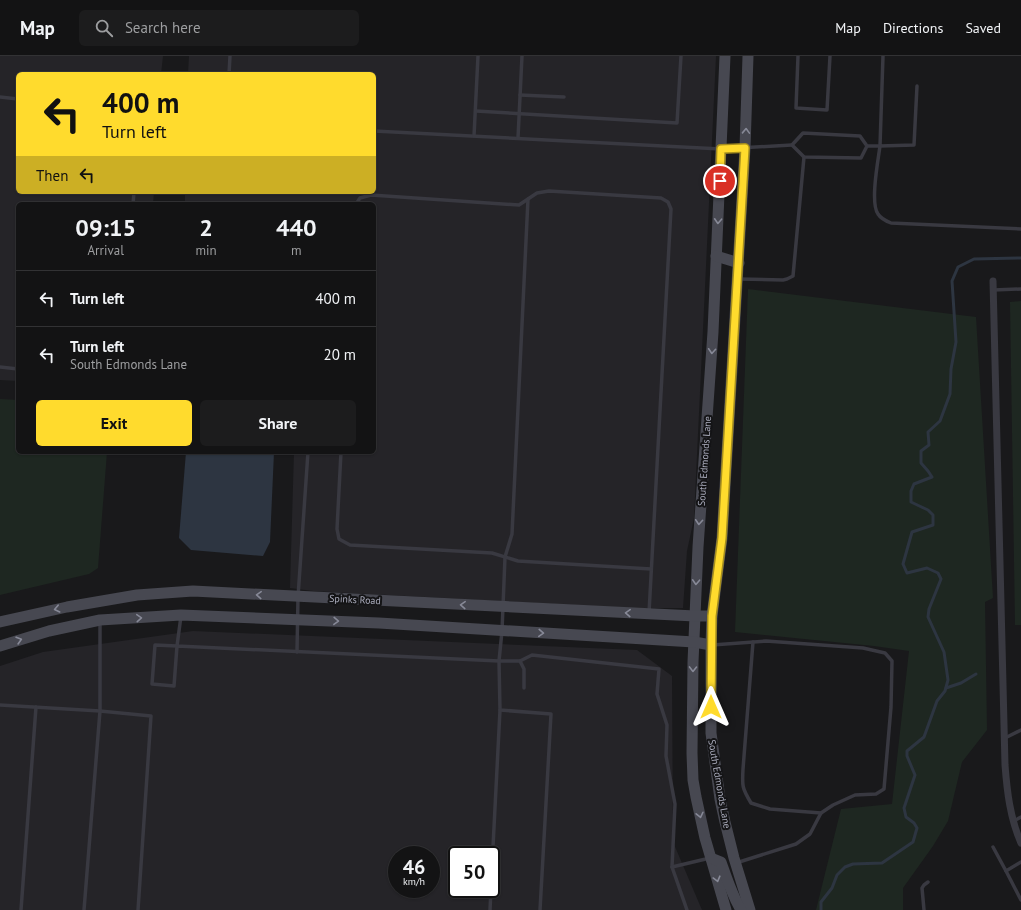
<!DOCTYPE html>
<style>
body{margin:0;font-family:"PT Sans",sans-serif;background:#1c1c1d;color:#f1f3f6;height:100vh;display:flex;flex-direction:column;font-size:15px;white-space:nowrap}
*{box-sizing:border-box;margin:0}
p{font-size:13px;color:#9d9ea0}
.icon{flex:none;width:22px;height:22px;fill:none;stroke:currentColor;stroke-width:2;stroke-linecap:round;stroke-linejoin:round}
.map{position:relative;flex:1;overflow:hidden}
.sheet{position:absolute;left:16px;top:146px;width:360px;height:252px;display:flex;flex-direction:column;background:#131314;border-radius:6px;box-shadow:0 1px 3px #0004,0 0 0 1px #323234}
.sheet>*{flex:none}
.banner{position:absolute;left:16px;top:16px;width:360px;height:122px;border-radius:6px;box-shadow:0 1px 3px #0004,0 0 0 1px #323234;background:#ffdb2d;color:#111;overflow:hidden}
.speed{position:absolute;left:388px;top:790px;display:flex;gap:8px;font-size:20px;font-weight:700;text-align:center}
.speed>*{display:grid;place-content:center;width:52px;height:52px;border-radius:50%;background:#131314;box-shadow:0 1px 3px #0004,0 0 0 1px #323234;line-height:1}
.speed small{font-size:10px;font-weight:400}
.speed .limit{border:2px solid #111;border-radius:6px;background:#fff;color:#111}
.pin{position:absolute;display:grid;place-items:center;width:34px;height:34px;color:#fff;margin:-17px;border:2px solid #fff;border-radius:50%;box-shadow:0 1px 4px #0007}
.me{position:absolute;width:44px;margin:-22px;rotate:0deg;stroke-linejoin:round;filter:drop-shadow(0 0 3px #0008)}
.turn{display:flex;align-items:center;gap:14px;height:84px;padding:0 20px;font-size:18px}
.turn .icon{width:52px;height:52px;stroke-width:2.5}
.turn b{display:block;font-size:28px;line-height:34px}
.then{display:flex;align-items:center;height:38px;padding:0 20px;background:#0003;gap:8px;font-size:15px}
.eta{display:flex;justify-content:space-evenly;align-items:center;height:68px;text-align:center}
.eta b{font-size:24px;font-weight:700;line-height:28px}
.primary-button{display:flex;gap:8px;margin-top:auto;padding:8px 20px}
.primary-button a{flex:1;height:46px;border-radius:6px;background:#ffdb2d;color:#111;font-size:16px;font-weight:700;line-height:46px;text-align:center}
.primary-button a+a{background:#1c1c1d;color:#f1f3f6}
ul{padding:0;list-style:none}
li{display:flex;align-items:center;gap:12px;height:56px;padding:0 20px;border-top:1px solid #323234}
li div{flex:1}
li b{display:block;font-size:15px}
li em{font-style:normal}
header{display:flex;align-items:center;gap:24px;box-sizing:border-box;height:56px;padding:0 20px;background:#131314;border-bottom:1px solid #323234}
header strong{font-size:19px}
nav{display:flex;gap:22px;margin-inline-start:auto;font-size:14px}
.search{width:280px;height:36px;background:#1c1c1d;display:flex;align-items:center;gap:10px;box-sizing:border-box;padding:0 14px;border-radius:6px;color:#9d9ea0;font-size:15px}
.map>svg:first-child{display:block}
.built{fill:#252428;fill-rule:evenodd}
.green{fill:#1e2721}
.water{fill:#2d3541}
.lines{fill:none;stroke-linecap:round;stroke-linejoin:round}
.stream{stroke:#2d3541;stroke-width:3}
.lane{stroke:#393941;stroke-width:3.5}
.street{stroke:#393941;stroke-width:7}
.secondary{stroke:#474851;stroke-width:11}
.oneway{stroke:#878997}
.route-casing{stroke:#a68e1d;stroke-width:10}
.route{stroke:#ffdb2d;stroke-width:7}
.labels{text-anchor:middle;stroke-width:4;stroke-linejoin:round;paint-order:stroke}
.street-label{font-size:10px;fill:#aaacbc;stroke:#141416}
</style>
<header>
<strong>Map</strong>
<div class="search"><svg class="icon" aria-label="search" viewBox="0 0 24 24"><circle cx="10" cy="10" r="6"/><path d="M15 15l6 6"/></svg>Search here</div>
<nav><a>Map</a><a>Directions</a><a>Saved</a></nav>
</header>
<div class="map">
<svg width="1021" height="854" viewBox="0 0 1021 854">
<rect width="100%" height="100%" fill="#19191b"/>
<g class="built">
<polygon points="0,0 163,0 161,18 18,18 18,136 154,136 153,148 18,148 18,325 0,324"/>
<polygon points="189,0 716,0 694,462 687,495 683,552 631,552 481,544 313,535 290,532 294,396 374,396 374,148 185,148 185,136 374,136 374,18 188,18"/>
<path d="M193 575 637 594 672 620 673 786 702 854H0V610L43 596ZM397 799H431V833H397ZM457 799H491V833H457Z"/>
</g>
<g class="green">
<polygon points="748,233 976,261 993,542 985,546 987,674 962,706 948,765 933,790 903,832 903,854 816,854 841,753 892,748 909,595 874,590 735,576"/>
<polygon points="1021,245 1021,569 1015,569 1010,246"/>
<polygon points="0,343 18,344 18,396 107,396 98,512 89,518 0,539"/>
</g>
<polygon class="water" points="186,396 274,396 270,486 263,500 191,494 179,482"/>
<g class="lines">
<g class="stream">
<polyline points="946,632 961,627 976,618"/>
<polyline points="821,854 821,846 832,832 837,819 845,811 853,808 882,807 913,786 917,772 914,767 906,761 904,752 915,719 907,700 907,695 924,681 937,645 945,635 948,624 944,596 928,561 929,553 941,523 938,517 927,512 907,517 903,508 912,476 933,469 933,459 928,454 911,446 911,435 914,428 932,421 928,415 921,407 921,395 929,389 928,376 940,365 950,338 951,313 956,286 952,225 958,211 974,203 1021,202"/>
</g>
<g class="lane">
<polyline points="798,0 796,52 827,54 830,0"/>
<polyline points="883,0 880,90 914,89 917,30"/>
<polyline points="229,18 230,0"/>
<polyline points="520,39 564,41"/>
<polyline points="0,41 18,43"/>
<polyline points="476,55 677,67 681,0"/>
<polyline points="374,75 721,93 792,89"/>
<polygon points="803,77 860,80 867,90 861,102 804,101 792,89"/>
<polyline points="474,80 478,0"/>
<polyline points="518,82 522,0"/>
<path d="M867 90H880C878 105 870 147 878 158 881 163 886 165 891 167L1021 173"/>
<polyline points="528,143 512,478 505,501 502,575 499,605 520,605 532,599 659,613 657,638 667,669 666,700 675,748 672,811 687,854"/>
<polyline points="133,148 134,136"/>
<polyline points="356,148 360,142 371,139 519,149 537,137 549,135 661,142 668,146 671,153 649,557"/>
<polyline points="739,223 783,224 787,223 793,220 804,101"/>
<polyline points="993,234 1021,233"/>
<polyline points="0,311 18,313"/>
<polyline points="341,396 337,473 339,483 350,489 492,497 518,505 651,513"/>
<polyline points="181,560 177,590 174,630 152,628 155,589 177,590 499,605 500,654 551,658 540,854"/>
<polyline points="100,565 100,655 151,660 138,854"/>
<path d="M753 586 743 713C742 730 742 732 751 747L770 753 821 757"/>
<polyline points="712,589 766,585 863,592 885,597 892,605 891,651 884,733 876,738 855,739 833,749 821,757 810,778 796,788 736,807"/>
<polyline points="297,596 298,541 308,396"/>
<polyline points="520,605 524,613 524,632"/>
<polyline points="0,649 100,655 84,854"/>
<polyline points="1005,682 1021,674"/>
<polyline points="1014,765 1021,761"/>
<polyline points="993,791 1006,815 1021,806"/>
<polyline points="672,811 710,802"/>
<polyline points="1006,815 1021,844"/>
<polyline points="491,830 500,654"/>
<polyline points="21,854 36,651"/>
<polyline points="490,854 491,833"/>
<polyline points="924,854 922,832 924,829 928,826"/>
</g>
<path class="street" d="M993 225 1005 709C1007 735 1010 762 1021 787"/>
<g class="secondary">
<polyline points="725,0 713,276 698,491 693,606 692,697 693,724 696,741 705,782 726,854"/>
<polyline points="748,0 745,92 722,482 712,560 711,589 711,677 720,743 725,766 734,802 750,854"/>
<polyline points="716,200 739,207"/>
<polyline points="0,566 67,551 137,539 193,535 695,560 712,560"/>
<polyline points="0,590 49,575 100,564 181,559 379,567 694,586 711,589"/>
<path d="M711 802 721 806C727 823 732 839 741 854"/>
</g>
</g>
<defs><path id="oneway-chevron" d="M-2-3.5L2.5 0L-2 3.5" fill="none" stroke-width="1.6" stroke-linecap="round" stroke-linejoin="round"/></defs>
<g class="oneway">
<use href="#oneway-chevron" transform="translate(746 75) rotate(-88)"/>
<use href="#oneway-chevron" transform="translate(718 165) rotate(93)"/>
<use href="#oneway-chevron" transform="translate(712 295) rotate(94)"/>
<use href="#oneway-chevron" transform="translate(699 466) rotate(94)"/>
<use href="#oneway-chevron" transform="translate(696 526) rotate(93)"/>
<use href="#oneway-chevron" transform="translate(259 539) rotate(-177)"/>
<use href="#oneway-chevron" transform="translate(463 549) rotate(-177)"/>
<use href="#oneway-chevron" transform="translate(57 553) rotate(167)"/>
<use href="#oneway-chevron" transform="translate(628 557) rotate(-177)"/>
<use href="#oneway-chevron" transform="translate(139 562) rotate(-4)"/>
<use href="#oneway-chevron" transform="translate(336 565) rotate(2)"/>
<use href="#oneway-chevron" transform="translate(541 577) rotate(3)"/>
<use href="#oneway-chevron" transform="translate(19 584) rotate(-16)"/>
<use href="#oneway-chevron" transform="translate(693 613) rotate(91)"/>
<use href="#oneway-chevron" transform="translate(700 759) rotate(77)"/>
<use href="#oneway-chevron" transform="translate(717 823) rotate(75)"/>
</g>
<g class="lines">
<defs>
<polyline id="route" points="711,651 712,560 722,482 745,92 721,93 720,125"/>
</defs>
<use href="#route" class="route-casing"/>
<use href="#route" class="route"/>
</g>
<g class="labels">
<g class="street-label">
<text transform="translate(704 405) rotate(-86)" y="4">South Edmonds Lane</text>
<text transform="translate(355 543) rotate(3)" y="4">Spinks Road</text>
<text transform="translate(720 728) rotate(80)" y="4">South Edmonds Lane</text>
</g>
</g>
</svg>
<div class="speed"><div>46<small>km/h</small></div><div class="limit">50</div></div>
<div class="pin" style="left:720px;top:125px;background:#d93025"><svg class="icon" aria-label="arrive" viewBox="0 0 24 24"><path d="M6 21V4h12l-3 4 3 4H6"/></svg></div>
<svg class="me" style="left:711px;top:651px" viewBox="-20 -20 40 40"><path d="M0-17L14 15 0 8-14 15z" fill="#ffdb2d" stroke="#fff" stroke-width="4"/></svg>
<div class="banner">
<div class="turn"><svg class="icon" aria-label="left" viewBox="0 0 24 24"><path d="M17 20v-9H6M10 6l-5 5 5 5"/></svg><div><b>400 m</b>Turn left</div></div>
<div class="then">Then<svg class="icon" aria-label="left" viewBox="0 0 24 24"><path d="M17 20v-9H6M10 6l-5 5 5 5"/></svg></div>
</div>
<section class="sheet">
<div class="eta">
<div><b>09:15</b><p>Arrival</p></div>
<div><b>2</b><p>min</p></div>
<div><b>440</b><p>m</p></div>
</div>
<ul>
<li><svg class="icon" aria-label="left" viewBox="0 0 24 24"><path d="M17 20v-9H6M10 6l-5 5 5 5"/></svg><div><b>Turn left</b></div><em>400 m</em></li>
<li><svg class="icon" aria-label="left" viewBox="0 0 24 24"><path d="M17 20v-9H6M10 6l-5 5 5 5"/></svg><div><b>Turn left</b><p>South Edmonds Lane</p></div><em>20 m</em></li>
</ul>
<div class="primary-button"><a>Exit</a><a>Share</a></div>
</section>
</div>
